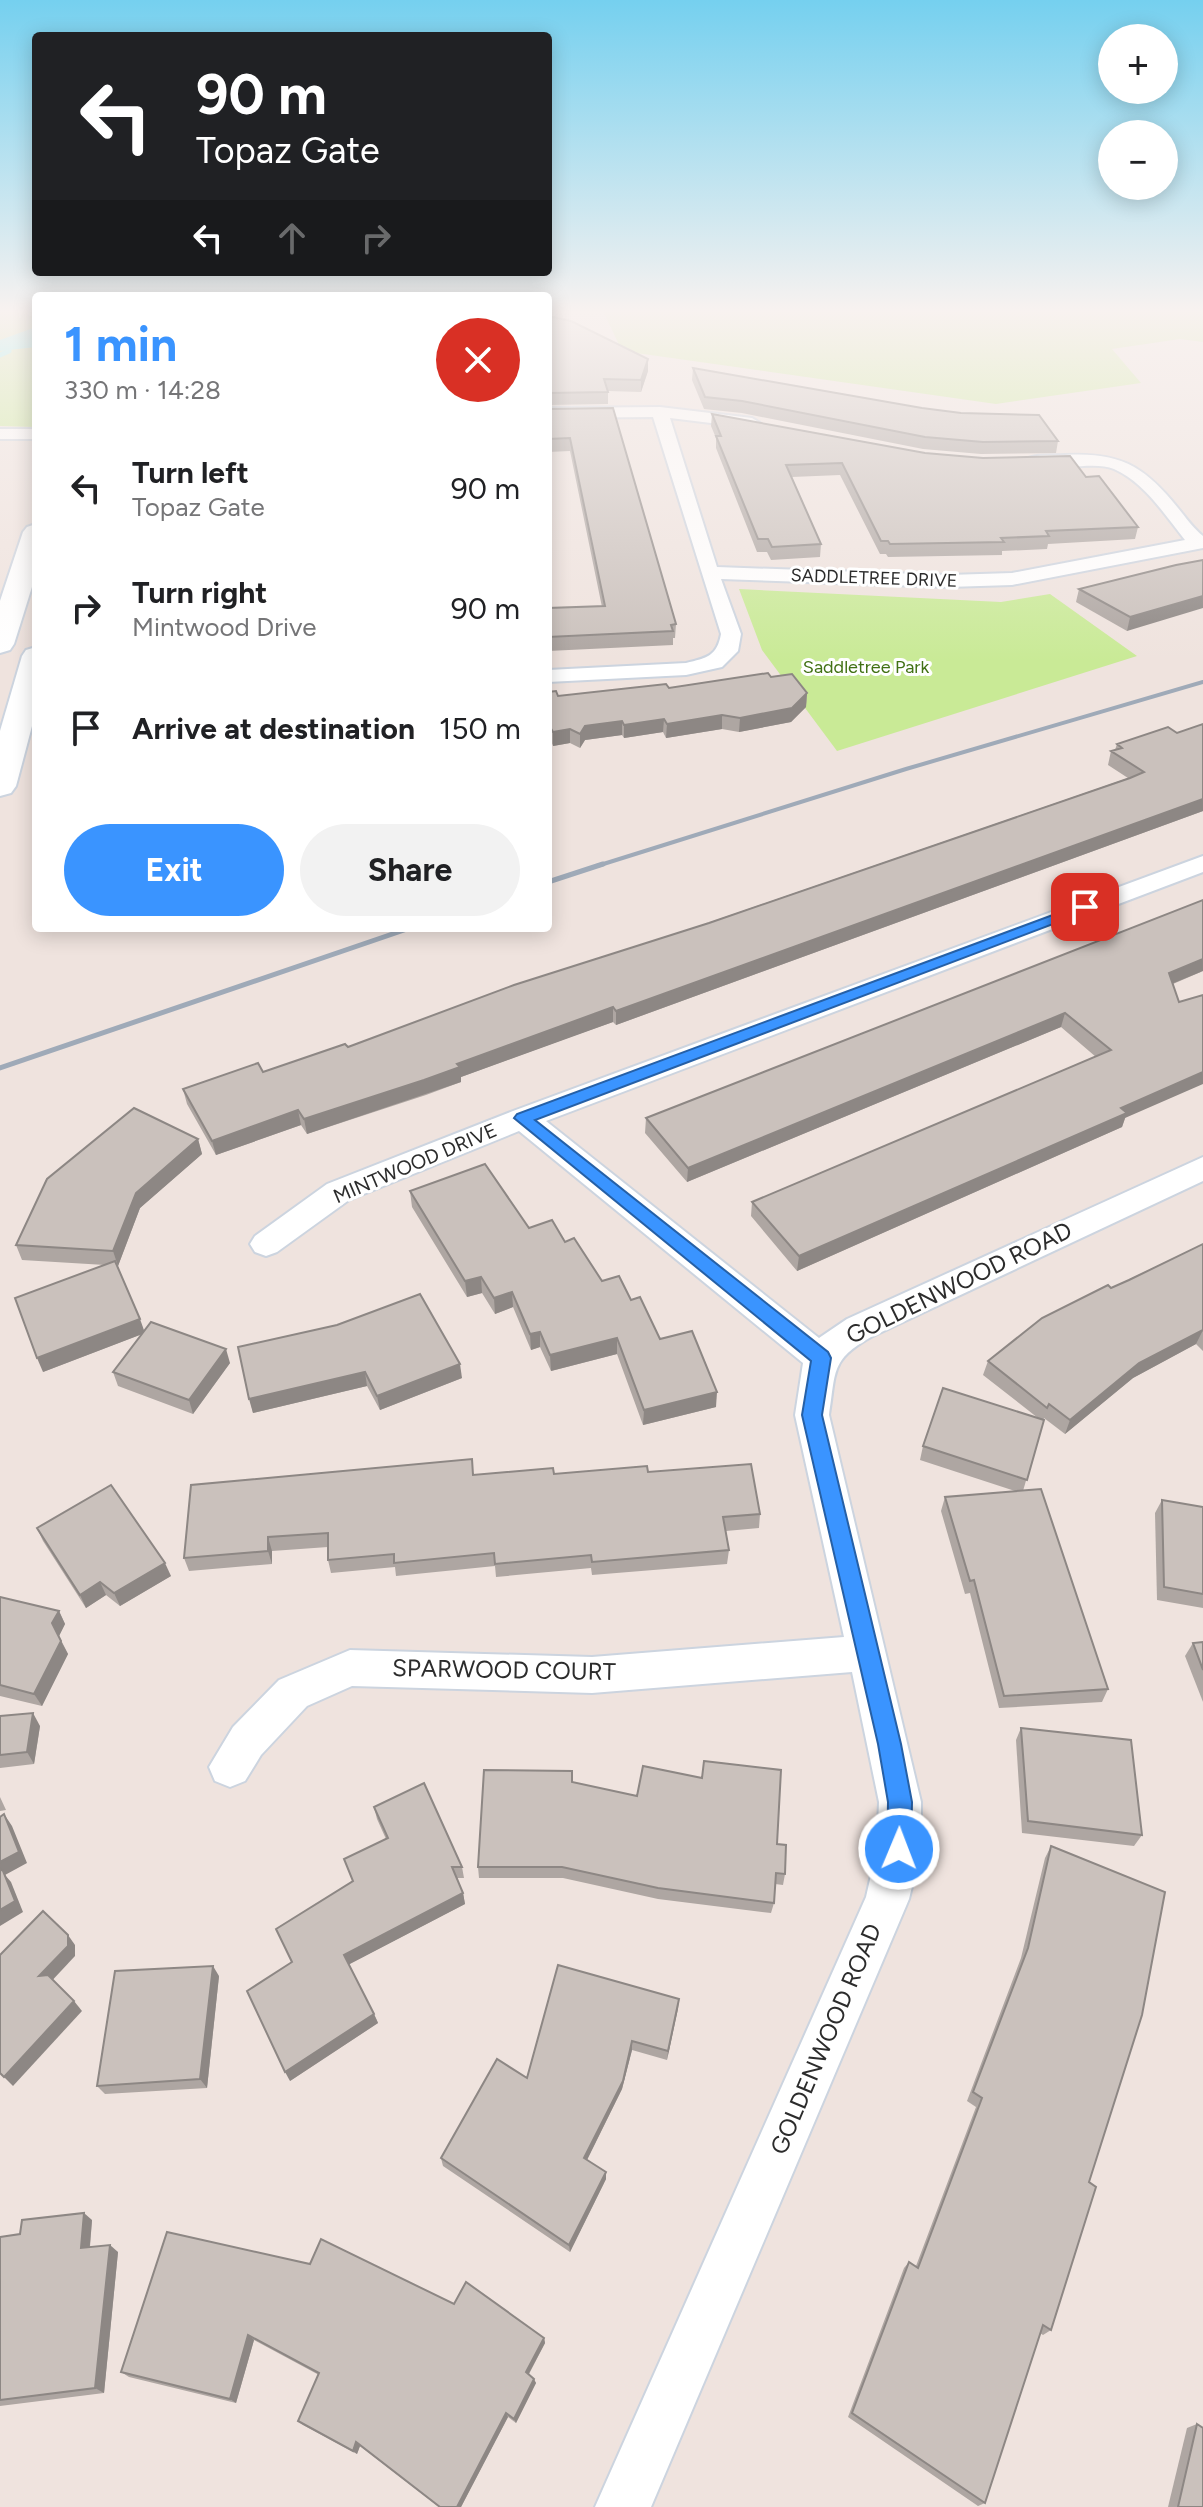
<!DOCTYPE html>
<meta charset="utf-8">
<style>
body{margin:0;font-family:Figtree,sans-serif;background:#f2f2f2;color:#202124;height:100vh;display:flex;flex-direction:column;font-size:30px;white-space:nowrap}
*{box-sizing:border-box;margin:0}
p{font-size:26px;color:#757577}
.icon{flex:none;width:44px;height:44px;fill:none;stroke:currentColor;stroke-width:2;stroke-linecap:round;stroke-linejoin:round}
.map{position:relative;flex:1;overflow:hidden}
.side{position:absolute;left:32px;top:292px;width:520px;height:640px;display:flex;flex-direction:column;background:#fff;border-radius:8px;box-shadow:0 4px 20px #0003}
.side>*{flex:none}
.guide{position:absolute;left:32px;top:32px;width:520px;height:244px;border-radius:8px;box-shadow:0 4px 20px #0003;background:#202124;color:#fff;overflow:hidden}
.tools{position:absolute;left:1098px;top:24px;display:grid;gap:16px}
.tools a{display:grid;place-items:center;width:80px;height:80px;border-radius:50%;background:#fff;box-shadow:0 4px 20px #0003;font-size:40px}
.pin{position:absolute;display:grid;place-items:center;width:68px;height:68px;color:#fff;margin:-34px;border-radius:16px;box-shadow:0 4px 12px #0006}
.me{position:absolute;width:88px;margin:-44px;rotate:1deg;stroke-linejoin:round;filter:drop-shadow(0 0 6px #0008)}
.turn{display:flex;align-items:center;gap:28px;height:168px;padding:0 32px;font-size:36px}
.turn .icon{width:104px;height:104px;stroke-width:2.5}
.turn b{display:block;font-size:56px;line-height:68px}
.lanes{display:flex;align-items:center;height:76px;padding:0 32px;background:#0003;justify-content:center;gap:40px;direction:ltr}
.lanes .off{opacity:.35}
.round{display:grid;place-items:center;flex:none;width:84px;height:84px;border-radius:42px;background:#f2f2f2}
.summary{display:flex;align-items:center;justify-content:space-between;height:136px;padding:0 32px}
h1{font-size:48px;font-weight:700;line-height:60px;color:#3a94ff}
.primary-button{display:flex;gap:16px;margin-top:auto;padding:16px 32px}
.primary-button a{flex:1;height:92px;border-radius:48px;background:#3a94ff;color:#fff;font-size:32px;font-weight:700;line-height:92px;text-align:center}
.primary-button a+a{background:#f2f2f2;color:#202124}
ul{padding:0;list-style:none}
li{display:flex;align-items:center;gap:24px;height:120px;padding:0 32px}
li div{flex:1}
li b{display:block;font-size:30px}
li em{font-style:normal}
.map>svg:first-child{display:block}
.green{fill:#c9ea96}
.water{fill:#68f9f9}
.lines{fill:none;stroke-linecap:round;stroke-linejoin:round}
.stream{stroke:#68f9f9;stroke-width:5}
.minor-casing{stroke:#ccd4df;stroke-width:4}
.secondary-casing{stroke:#ccd4df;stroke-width:4}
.minor{fill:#fff;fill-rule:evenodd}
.secondary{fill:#fff;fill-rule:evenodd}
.rail-far1{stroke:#9faab8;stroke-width:4}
.rail{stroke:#9faab8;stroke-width:5}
.wall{fill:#aea6a2}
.shaded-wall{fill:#8d8784}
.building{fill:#cac1bc;stroke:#8d8784;stroke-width:2}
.route{fill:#3a94ff;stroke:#2660a6;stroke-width:2}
.labels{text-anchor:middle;stroke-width:6;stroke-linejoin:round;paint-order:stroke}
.far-street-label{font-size:18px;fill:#2c2c2c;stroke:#fff}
.far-park-label{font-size:18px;fill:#417114;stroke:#fff}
.street-label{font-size:20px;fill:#2c2c2c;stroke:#fff}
.near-street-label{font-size:24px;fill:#2c2c2c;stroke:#fff}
</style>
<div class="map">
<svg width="1203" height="2507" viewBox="0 0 1203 2507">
<rect width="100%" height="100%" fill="#efe3de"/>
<g class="green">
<polygon points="0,311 36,311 36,427 0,426"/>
<polygon points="603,311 1203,311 1203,342 1180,339 1112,349 1141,383 996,404 622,351"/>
<polygon points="739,589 1001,602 1050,594 1137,656 837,751 762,650"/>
</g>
<polygon class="water" points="36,327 36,347 0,351 0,340"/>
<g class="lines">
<polyline class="stream" points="0,355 9,351"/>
<defs>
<g id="minor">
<path d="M660 407 752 418 760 423 752 428 670 418 717 567 948 575 1012 573 1185 540C1165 515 1144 482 1114 469 1090 459 1038 477 1022 462 1032 453 1052 456 1065 455 1120 452 1144 466 1178 508 1186 518 1194 529 1203 536V548L1012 585 948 587 721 579 741 634 738 651 722 667 686 675 548 682V670L686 663C707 658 717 656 721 634L653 417 548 418V408Z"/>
<rect x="0" y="429" width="36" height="10"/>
<path d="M1203 856V872L546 1121 819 1338 847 1319 1203 1157V1181L871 1337C830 1360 836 1372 829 1415L921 1802V1849L909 1899 651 2507H595L866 1897 877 1849 879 1802 852 1672 592 1693 352 1686 307 1706 261 1755 245 1781 230 1787 215 1781 209 1767 233 1727 279 1680 350 1650 592 1657 844 1637 795 1415 803 1363 519 1131 349 1200 277 1252 266 1256 255 1252 250 1244 255 1236 327 1184 513 1111Z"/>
</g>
<g id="secondary">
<polygon points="36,524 36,574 14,644 10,650 0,653 0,601 23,532 27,527"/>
<polygon points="36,647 36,711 16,786 11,793 0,796 0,731 22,656 26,650"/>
</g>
</defs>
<use href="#minor" class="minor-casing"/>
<use href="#secondary" class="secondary-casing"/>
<use href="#minor" class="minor"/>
<use href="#secondary" class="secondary"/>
<polyline class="rail-far1" points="597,866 906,769 1203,682"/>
<g class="rail">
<polyline points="548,882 603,864"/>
<polyline points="0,1068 410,928"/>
</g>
</g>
<g class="wall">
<polygon points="548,316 648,371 641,392 608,391 608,404 548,405"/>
<polygon points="693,368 1058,441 1056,453 981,454 923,449 742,413 704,409 692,380"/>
<polygon points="613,408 676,624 675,638 673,638 673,645 548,651 548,608 602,607 570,451 548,452 548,409"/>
<polygon points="712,414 925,453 1086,477 1138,527 1135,539 1048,544 1047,549 1002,551 1002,555 888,557 886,554 880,554 840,475 792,477 821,544 820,557 771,560 767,552 757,552 716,448 716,438 711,426"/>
<polygon points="1176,565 1127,631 1076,602 1079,589"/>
<polygon points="771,677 807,693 806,707 791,722 739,732 722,729 666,738 663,732 624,738 622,735 585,740 580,748 570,743 553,746 551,741 548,741 548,692 558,696 669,688"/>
<polygon points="1203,724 1203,811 616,1025 613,1022 573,1036 461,1077 461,1082 426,1095 307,1134 301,1125 216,1155 187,1104 183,1089 263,1072 348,1047 1128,778 1108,765 1111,751 1115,750 1117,744 1177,733"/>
<polygon points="1203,971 1173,984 1122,1127 797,1271 751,1216 752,1202 1096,1057 1061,1027 687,1182 645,1133 646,1118"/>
<polygon points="198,1139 202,1154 140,1208 118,1266 116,1265 144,1332 230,1363 193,1414 118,1386 113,1372 142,1334 43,1372 105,1265 22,1260 16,1245"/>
<polygon points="410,1191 529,1228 565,1242 602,1281 631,1300 660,1339 716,1407 643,1425 617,1354 551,1371 540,1347 531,1350 513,1307 495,1314 482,1293 467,1297 412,1207"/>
<polygon points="1203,1244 1203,1351 1196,1344 1133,1378 1065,1434 1044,1418 1023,1491 1108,1689 1102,1702 999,1708 970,1593 965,1594 941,1511 945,1497 1015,1491 920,1460 923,1446 1038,1418 983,1375 988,1361 1111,1288"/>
<polygon points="238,1347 462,1378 380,1410 367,1386 253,1413"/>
<polygon points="648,1472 760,1514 759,1528 726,1531 729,1550 727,1564 592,1575 591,1568 496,1577 495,1566 396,1576 395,1567 331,1573 328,1560 328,1547 272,1551 272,1564 189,1571 184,1558 474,1475"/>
<polygon points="1162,1500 1203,1507 1203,1608 1157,1600 1155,1513"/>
<polygon points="37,1528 171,1576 120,1606 106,1595 86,1608 43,1541"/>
<polygon points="0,1597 59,1611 65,1624 59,1636 68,1654 42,1706 0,1696"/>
<polygon points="1203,1642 1203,1702 1185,1656 1193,1643"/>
<polygon points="0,1716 40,1726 34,1764 0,1768"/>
<polygon points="1021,1728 1142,1835 1134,1846 1022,1833 1016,1740"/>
<polygon points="572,1771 573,1783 777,1844 785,1874 783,1885 775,1884 774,1903 771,1913 658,1899 563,1878 479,1878 478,1867"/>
<polygon points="0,1797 6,1810 0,1811"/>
<polygon points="374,1807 462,1867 464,1878 457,1878 463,1893 465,1904 349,1964 374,2014 378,2023 290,2081 353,1882 344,1859 386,1839 377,1819"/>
<polygon points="1051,1846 1089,2182 1051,2330 1043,2335 1040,2333 985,2503 978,2506 848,2417 904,2268 909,2262 916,2266 976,2107 967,2101 1021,1958 1045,1858"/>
<polygon points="219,1976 207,2088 105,2094 97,2086"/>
<polygon points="679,1999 667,2060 632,2050 622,2089 587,2160 606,2179 570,2252 443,2166 441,2158 527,2078"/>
<polygon points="92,2220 90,2247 118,2252 104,2393 0,2406 0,2237 20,2234"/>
<polygon points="167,2232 454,2304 544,2338 545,2343 529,2374 536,2383 516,2423 508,2417 461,2507 439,2507 360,2446 357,2454 303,2425 298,2421 319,2375 254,2340 236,2403 129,2377 121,2372"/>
<polygon points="1197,2424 1203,2507 1168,2507 1187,2428"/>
</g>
<g class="shaded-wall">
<polygon points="648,359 648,371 641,392 641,380"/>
<polygon points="1203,596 1203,608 1127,631 1130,617"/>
<polygon points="807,693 806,707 791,722 739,732 740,718"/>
<polygon points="722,715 722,729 666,738 667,724"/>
<polygon points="664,719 663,732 624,738 624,725"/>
<polygon points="622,721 622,735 585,740 580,748 580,734 585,726"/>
<polygon points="570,729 570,743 553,746 553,732"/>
<polygon points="1203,799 1203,811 616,1025 616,1011"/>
<polygon points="1203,959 1203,971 1164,987 1169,973"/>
<polygon points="613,1007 613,1022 461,1077 461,1082 307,1134 304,1119"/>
<polygon points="1065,1013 1061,1027 687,1182 688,1168"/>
<polygon points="1203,1072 1203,1084 1125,1118 1122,1127 797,1271 799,1256 1121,1108"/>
<polygon points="298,1110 301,1125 216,1155 212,1141"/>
<polygon points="198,1139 202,1154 140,1208 118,1266 113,1251 136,1193"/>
<polygon points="481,1277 482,1293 467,1297 465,1281"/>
<polygon points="512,1292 513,1307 495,1314 494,1298"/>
<polygon points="140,1319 145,1333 43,1372 37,1358"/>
<polygon points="1203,1330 1196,1344 1133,1378 1065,1434 1070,1420 1139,1363"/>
<polygon points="540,1332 540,1347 531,1350 530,1334"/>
<polygon points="617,1338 617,1354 551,1371 550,1355"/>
<polygon points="226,1349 230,1363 193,1414 189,1400"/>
<polygon points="460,1364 462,1378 380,1410 377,1396"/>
<polygon points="365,1372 367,1386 253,1413 249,1399"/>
<polygon points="717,1392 716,1407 643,1425 644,1410"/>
<polygon points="268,1537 272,1551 272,1564 268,1551"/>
<polygon points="165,1563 171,1576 120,1606 114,1593"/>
<polygon points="100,1582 106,1595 86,1608 80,1595"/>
<polygon points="59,1611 65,1624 59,1636 52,1623"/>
<polygon points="61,1641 68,1654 42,1706 34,1694"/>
<polygon points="33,1713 40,1726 34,1764 27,1752"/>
<polygon points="4,1814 12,1826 27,1863 5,1875 11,1882 23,1912 0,1926 0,1862"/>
<polygon points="463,1893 465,1904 348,1965 344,1955"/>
<polygon points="68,1935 75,1945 75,1956 47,1986 39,1976"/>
<polygon points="213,1966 219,1976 207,2088 200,2079"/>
<polygon points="679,1999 678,2009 667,2060 668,2051"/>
<polygon points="74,2001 82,2011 13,2086 4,2077"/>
<polygon points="374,2014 378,2023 290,2081 285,2072"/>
<polygon points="632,2041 632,2050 622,2089 584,2166 584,2158"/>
<polygon points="606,2172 606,2179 570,2252 569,2245"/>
<polygon points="84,2213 92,2220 89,2255 81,2248"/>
<polygon points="110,2245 118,2252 104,2393 95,2388"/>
<polygon points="248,2335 254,2340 236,2403 230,2399"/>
<polygon points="544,2338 545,2343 527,2377 526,2372"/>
<polygon points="534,2379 536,2383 516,2423 514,2419"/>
<polygon points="506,2413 508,2417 461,2507 457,2507"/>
<polygon points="356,2442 360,2446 357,2454 353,2451"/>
</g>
<g class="building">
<polygon points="548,316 571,321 648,359 641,380 604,379 608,392 548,393 548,348 550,348 548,347"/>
<polygon points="693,368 922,408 961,413 1039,415 1058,441 983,442 925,437 742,401 705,397"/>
<polygon points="613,408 676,624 671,625 673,631 548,637 548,608 605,606 570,438 548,439 548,409"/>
<polygon points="712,414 925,453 983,458 1070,456 1086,477 1099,476 1138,527 1046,531 1049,536 1001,538 1004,542 890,544 888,541 881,541 842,463 786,465 821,544 772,547 768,539 758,539 716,436 721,436"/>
<polygon points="1203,560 1203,596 1130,617 1079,589 1176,565"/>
<polygon points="768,673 771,677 792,674 807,693 792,708 740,718 722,715 667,724 664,719 624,725 622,721 585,726 580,734 570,729 553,732 550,727 548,727 548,692 556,691 558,696 666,684 669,688"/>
<polygon points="1203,724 1203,799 616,1011 613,1007 457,1064 460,1067 424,1080 304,1119 298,1110 212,1141 183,1089 258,1063 263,1072 345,1044 348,1047 514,985 709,923 1130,778 1144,772 1111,751 1122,748 1117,744 1168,727 1177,733"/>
<polygon points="1203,900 1203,959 1169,973 1179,1002 1203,995 1203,1072 1121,1108 1127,1113 799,1256 752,1202 1111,1050 1065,1013 688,1168 646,1118"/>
<polygon points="134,1108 198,1139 136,1193 113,1251 16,1245 47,1179"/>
<polygon points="485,1164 529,1228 552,1220 565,1242 574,1238 602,1281 619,1276 631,1300 640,1297 660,1339 692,1331 717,1392 644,1410 617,1338 550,1355 540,1332 530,1334 512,1292 494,1298 481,1277 465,1281 410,1191"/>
<polygon points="1203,1244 1203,1330 1139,1363 1070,1420 1049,1404 1047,1408 988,1361 1042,1318 1108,1285 1111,1288 1129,1280"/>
<polygon points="115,1261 140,1319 37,1358 15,1298"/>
<polygon points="420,1294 460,1364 377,1396 365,1372 249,1399 238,1347 337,1325"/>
<polygon points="151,1322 226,1349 189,1400 113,1372"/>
<polygon points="943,1388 1044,1420 1027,1480 923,1446"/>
<polygon points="472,1459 473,1475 553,1468 554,1474 647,1466 648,1472 751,1464 760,1514 723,1517 729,1550 592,1562 591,1555 495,1564 494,1553 394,1563 394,1554 328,1560 328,1533 268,1537 268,1551 184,1558 191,1485"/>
<polygon points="111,1485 165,1563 114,1593 100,1582 80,1595 37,1528"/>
<polygon points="1041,1489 1108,1689 1004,1696 974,1580 970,1581 945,1497"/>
<polygon points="1162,1500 1203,1507 1203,1594 1164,1587"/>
<polygon points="0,1597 59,1611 52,1623 61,1641 34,1694 0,1685"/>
<polygon points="1203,1642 1203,1670 1193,1643"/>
<polygon points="33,1713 27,1752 0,1755 0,1716"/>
<polygon points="1021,1728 1131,1740 1142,1835 1028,1821"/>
<polygon points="704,1761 781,1770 777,1844 786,1845 785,1874 776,1873 774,1903 658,1888 562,1867 478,1867 484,1770 572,1771 572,1782 637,1796 643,1766 702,1778"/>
<polygon points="424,1783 462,1867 452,1867 463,1893 344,1955 374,2014 285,2072 247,1991 292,1962 276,1929 353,1881 344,1859 388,1838 374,1807"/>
<polygon points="4,1814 19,1852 0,1862 0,1817"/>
<polygon points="1051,1846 1165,1892 1142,2015 1089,2182 1096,2187 1051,2330 1043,2325 985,2503 852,2413 909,2262 918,2268 982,2098 973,2092 1028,1948"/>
<polygon points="0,1869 3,1871 15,1901 0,1910"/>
<polygon points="43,1911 68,1935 68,1946 39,1976 48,1975 74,2001 4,2077 0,2073 0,1955"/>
<polygon points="558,1965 679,1999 668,2051 632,2041 623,2081 584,2158 606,2172 569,2245 441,2158 497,2059 527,2078"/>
<polygon points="213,1966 200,2079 97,2086 115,1971"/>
<polygon points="84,2213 81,2248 110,2245 95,2388 0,2400 0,2237 20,2234 22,2220"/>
<polygon points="167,2232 310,2264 321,2239 454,2304 466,2282 544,2338 526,2372 534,2379 514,2419 506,2413 457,2507 440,2507 356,2442 353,2451 298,2421 319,2373 248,2335 230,2399 121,2372"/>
<polygon points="1197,2424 1203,2428 1203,2507 1178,2507"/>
</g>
<linearGradient id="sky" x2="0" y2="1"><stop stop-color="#75d0ef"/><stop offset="0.47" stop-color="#f8f2f0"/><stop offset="1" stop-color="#f8f2f0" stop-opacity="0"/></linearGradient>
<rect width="1203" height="662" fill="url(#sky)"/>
<polygon class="route" points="1085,903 1090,904 1090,910 535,1120 828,1352 831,1358 822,1415 901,1744 912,1802 911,1849 907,1857 899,1861 890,1857 887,1849 888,1802 878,1744 802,1415 811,1361 514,1118 517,1114"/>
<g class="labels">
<g class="far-street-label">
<text transform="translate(874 578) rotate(2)" y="6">SADDLETREE DRIVE</text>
</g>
<g class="far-park-label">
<text x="866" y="673">Saddletree Park</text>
</g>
<g class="street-label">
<text transform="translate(415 1163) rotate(-23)" y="7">MINTWOOD DRIVE</text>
</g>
<g class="near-street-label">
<text transform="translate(959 1283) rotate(-26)" y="8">GOLDENWOOD ROAD</text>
<text transform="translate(504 1670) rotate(1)" y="8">SPARWOOD COURT</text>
<text transform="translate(826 2039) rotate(-67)" y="8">GOLDENWOOD ROAD</text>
</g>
</g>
</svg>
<div class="tools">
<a>+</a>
<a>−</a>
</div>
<div class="pin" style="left:1085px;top:907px;background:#d93025"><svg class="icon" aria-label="arrive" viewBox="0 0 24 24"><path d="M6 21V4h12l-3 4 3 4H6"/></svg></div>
<svg class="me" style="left:899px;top:1849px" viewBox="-20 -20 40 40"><circle r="17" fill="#3a94ff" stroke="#fff" stroke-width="3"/><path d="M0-11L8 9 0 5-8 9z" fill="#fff"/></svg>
<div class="guide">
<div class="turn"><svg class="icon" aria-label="left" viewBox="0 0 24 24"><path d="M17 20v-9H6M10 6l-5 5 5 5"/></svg><div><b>90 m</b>Topaz Gate</div></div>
<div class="lanes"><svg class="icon" aria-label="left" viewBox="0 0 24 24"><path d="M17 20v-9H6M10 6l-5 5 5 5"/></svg><svg class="icon off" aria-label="ahead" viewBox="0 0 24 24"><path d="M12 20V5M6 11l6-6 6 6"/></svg><svg class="icon off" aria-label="right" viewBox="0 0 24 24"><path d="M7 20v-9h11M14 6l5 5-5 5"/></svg></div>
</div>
<section class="side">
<div class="summary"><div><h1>1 min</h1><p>330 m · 14:28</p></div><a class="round" style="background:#d93025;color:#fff"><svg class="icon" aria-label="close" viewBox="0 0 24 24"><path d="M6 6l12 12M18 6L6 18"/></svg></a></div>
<ul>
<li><svg class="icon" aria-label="left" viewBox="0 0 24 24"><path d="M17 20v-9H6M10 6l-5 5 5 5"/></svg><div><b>Turn left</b><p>Topaz Gate</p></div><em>90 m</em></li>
<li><svg class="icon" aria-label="right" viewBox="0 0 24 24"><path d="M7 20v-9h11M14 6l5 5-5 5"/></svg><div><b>Turn right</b><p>Mintwood Drive</p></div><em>90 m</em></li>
<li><svg class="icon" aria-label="arrive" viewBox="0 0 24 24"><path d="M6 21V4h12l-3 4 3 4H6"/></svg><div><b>Arrive at destination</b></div><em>150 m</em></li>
</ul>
<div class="primary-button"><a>Exit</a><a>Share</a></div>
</section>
</div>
